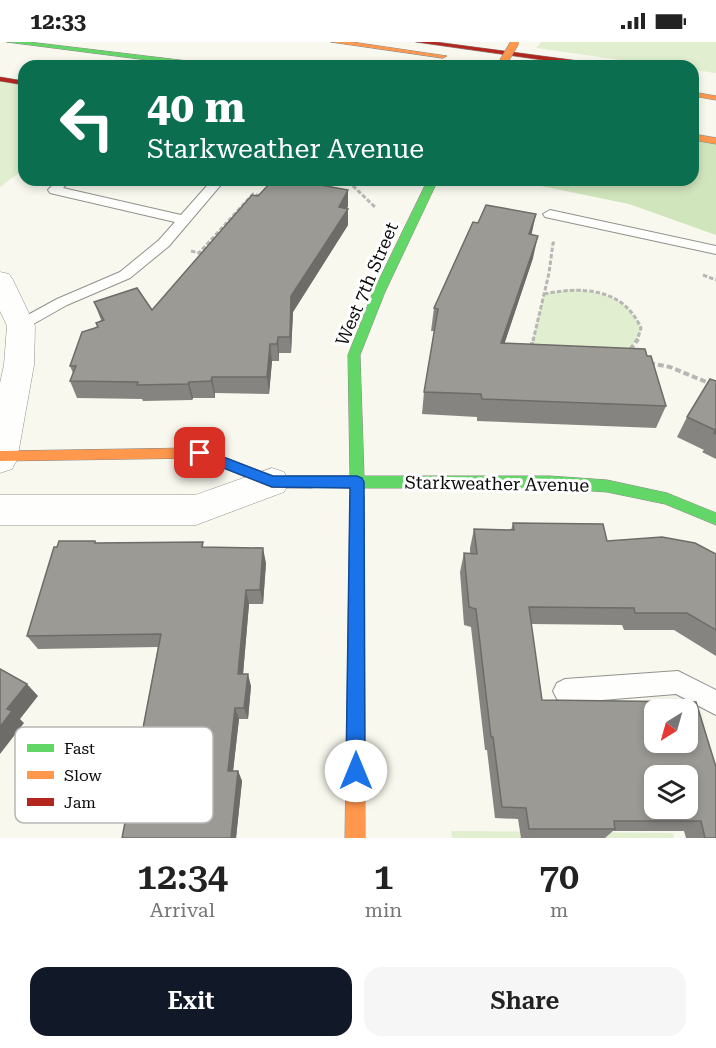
<!DOCTYPE html>
<style>
body{margin:0;font-family:"Roboto Serif",serif;background:#f6f6f6;color:#222;height:100vh;display:flex;flex-direction:column;font-size:22px;white-space:nowrap}
*{box-sizing:border-box;margin:0}
p{font-size:20px;color:#767676}
.icon{flex:none;width:33px;height:33px;fill:none;stroke:currentColor;stroke-width:2;stroke-linecap:round;stroke-linejoin:round}
.map{position:relative;height:796px;overflow:hidden}
.panel{display:flex;flex-direction:column;background:#fff;flex:1}
.panel>*{flex:none}
.top-card{position:absolute;left:18px;top:18px;width:681px;height:126px;border-radius:18px;box-shadow:0 3px 9px #0003;background:#0b6e4f;color:#fff;overflow:hidden}
.needle{width:39px;rotate:217deg}
.buttons{position:absolute;left:644px;top:657px;display:grid;gap:12px}
.buttons a{display:grid;place-items:center;width:54px;height:54px;border-radius:12px;background:#fff;box-shadow:0 3px 9px #0003;font-size:30px}
.pin{position:absolute;display:grid;place-items:center;width:51px;height:51px;color:#fff;margin:-26px;border-radius:12px;box-shadow:0 3px 9px #0006}
.me{position:absolute;width:66px;margin:-33px;rotate:0deg;stroke-linejoin:round;filter:drop-shadow(0 0 4px #0008)}
.turn{display:flex;align-items:center;gap:21px;height:126px;padding:0 30px;font-size:27px}
.turn .icon{width:78px;height:78px;stroke-width:2.5}
.turn b{display:block;font-size:42px;line-height:51px}
.eta{display:flex;justify-content:space-evenly;align-items:center;height:102px;text-align:center}
.eta b{font-size:36px;font-weight:600;line-height:42px}
.cta{display:flex;gap:12px;margin-top:auto;padding:12px 30px}
.cta a{flex:1;height:69px;border-radius:18px;background:#111827;color:#fff;font-size:24px;font-weight:600;line-height:69px;text-align:center}
.cta a+a{background:#f6f6f6;color:#222}
.status{display:flex;justify-content:space-between;align-items:center;height:42px;padding:0 30px;background:#fff;direction:ltr}
.status svg{height:16px;fill:currentColor}
.map>svg:first-child{display:block}
.green{fill:#e1eecf}
.forest{fill:#d1e5bd}
.lines{fill:none;stroke-linecap:round;stroke-linejoin:round}
.lane-casing{stroke:#92928d;stroke-width:2}
.street-casing{stroke:#92928d;stroke-width:1}
.fast-casing{stroke:#898884;stroke-width:1}
.slow-casing{stroke:#898884;stroke-width:1}
.jam-casing{stroke:#898884;stroke-width:1}
.path-far1{stroke:#b7b7b5;stroke-width:3;stroke-dasharray:4.5 2;stroke-linecap:butt}
.path{stroke:#b7b7b5;stroke-width:4;stroke-dasharray:6 3;stroke-linecap:butt}
.lane{fill:#fefefc;fill-rule:evenodd}
.street{fill:#fefefc;fill-rule:evenodd}
.fast{fill:#63d668;fill-rule:evenodd}
.slow{fill:#ff974d;fill-rule:evenodd}
.jam{fill:#b3261e;fill-rule:evenodd}
.slow-bridge-casing{stroke:#898884;stroke-width:9;stroke-linecap:butt}
.slow-bridge{stroke:#ff974d;stroke-width:8}
.wall{fill:#868480}
.shaded-wall{fill:#6d6c68}
.building{fill:#9c9a95;stroke:#6d6c68;stroke-width:1.5;fill-rule:evenodd}
.route{fill:#1a73e8;stroke:#114b97;stroke-width:1.5}
.labels{text-anchor:middle;stroke-width:6;stroke-linejoin:round;paint-order:stroke}
.street-label{font-size:18px;fill:#0b0b0b;stroke:#fff}
.key{fill:#fff;stroke:#b6b6b6;stroke-width:1.5}
.key-label{font-size:16px;fill:#0b0b0b}
</style>
<div class="status"><b>12:33</b><svg viewBox="0 0 49 12"><path d="M0 12V9h3v3zM5 12V6h3v6zM10 12V3h3v9zM15 12V0h3v12zM26 1h20v11H26zM47 4h2v5h-2z"/></svg></div>
<div class="map">
<svg width="716" height="796" viewBox="0 0 716 796">
<rect width="100%" height="100%" fill="#f9f8ee"/>
<g class="green">
<polygon points="541,0 716,0 716,31 693,28 693,24 662,24 536,6"/>
<polygon points="0,38 24,42 24,127 0,145"/>
<path d="M575 247C608 253 625 255 641 286L632 306 624 316 529 313 544 252Z"/>
<polygon points="451,789 673,791 674,796 452,796"/>
</g>
<polygon class="forest" points="693,91 716,95 716,193 629,162 512,138 693,138"/>
<g class="lines">
<defs>
<g id="lane">
<polygon points="57,138 70,138 63,146 181,173 212,138 225,138 169,204 130,236 67,263 21,289 13,284 15,280 57,257 120,230 159,198 175,180 50,151 48,148"/>
<polygon points="550,168 716,204 716,212 545,175 543,172"/>
<polygon points="678,629 716,648 716,673 676,652 565,661 557,657 553,649 557,641 565,637"/>
</g>
<g id="street">
<polygon points="0,230 9,232 13,238 35,284 34,323 17,418 12,427 0,431 0,341 4,323 7,284 0,269"/>
<polygon points="272,426 284,430 289,440 284,450 196,483 0,483 0,453 195,453"/>
</g>
<g id="fast">
<polygon points="7,0 29,0 213,22 217,24 194,24"/>
<polygon points="428,138 438,138 385,250 360,313 364,434 550,434 607,438 667,451 716,471 716,483 665,462 607,450 550,446 364,446 362,459 357,461 352,459 350,446 307,444 305,440 307,436 312,434 350,434 348,313 373,250"/>
</g>
<g id="slow">
<polygon points="331,0 352,0 447,14 443,16"/>
<polygon points="693,50 716,54 716,58 693,54"/>
<polygon points="693,92 716,96 716,102 693,98"/>
<polygon points="200,406 273,434 312,434 317,436 319,440 317,444 312,446 272,446 199,416 0,419 0,409 2,409"/>
<polygon points="357,449 362,451 364,455 365,796 345,796 350,455 352,451"/>
</g>
<g id="jam">
<polygon points="416,0 436,0 602,22 606,24 585,24"/>
<polygon points="0,35 24,39 24,43 0,39"/>
</g>
</defs>
<use href="#lane" class="lane-casing"/>
<use href="#street" class="street-casing"/>
<use href="#fast" class="fast-casing"/>
<use href="#slow" class="slow-casing"/>
<use href="#jam" class="jam-casing"/>
<g class="path-far1">
<polyline points="317,145 321,140 351,142 376,166"/>
<polyline points="191,209 199,211 253,152 261,154"/>
<polyline points="703,233 716,238"/>
<path d="M544 252C583 244 623 246 641 286L637 299"/>
<polyline points="533,299 549,231 553,201 555,201"/>
</g>
<g class="path">
<polyline points="531,306 533,297"/>
<polyline points="630,308 638,297"/>
<polyline points="649,321 670,325 716,344"/>
</g>
<use href="#lane" class="lane"/>
<use href="#street" class="street"/>
<use href="#fast" class="fast"/>
<use href="#slow" class="slow"/>
<use href="#jam" class="jam"/>
<defs>
<polyline id="slow-bridge" points="501,24 515,0"/>
</defs>
<use href="#slow-bridge" class="slow-bridge-casing"/>
<use href="#slow-bridge" class="slow-bridge"/>
</g>
<g class="wall">
<polygon points="348,148 348,164 347,167 348,167 348,183 293,270 291,311 279,311 279,319 272,319 269,352 215,351 215,356 193,356 192,358 143,359 142,357 77,356 70,339 73,331 70,324 101,278 94,260 152,268 258,154"/>
<polygon points="532,192 533,216 504,302 666,364 656,386 477,379 477,375 422,372 424,350 434,289 431,289 434,266"/>
<polygon points="716,339 716,417 702,410 704,408 677,395 687,375"/>
<polygon points="513,481 607,499 716,512 716,614 674,588 624,588 622,583 531,582 542,658 696,660 716,796 686,796 684,789 613,789 605,796 521,796 518,777 495,776 487,708 485,708 471,585 464,583 460,530 464,511 470,512 470,506 474,487 511,488"/>
<polygon points="95,499 96,501 205,505 266,521 263,562 249,562 243,632 251,644 248,677 239,677 233,729 238,729 242,739 236,796 122,796 158,605 38,607 27,594 57,505"/>
</g>
<g class="shaded-wall">
<polygon points="348,148 348,164 343,174 348,167 348,183 293,270 291,311 290,295 291,254"/>
<polygon points="536,172 531,195 529,192"/>
<polygon points="538,194 533,216 497,324 501,301"/>
<polygon points="278,295 279,311 279,319 277,302"/>
<polygon points="270,302 272,319 269,352 267,335"/>
<polygon points="212,335 215,351 215,356 211,339"/>
<polygon points="189,340 193,356 192,358 188,342"/>
<polygon points="263,506 266,521 263,562 260,548"/>
<polygon points="246,548 249,562 242,644 238,632"/>
<polygon points="248,632 251,644 248,677 244,666"/>
<polygon points="27,642 38,654 20,677 24,681 0,712 0,685 7,667"/>
<polygon points="235,666 239,677 232,738 228,729"/>
<polygon points="238,729 242,739 236,796 231,796"/>
</g>
<g class="building">
<polygon points="273,138 294,138 348,148 339,165 348,167 291,254 290,295 278,295 277,302 270,302 267,335 212,335 211,339 189,340 188,342 137,343 138,340 70,339 76,324 70,324 82,290 98,285 96,281 104,278 94,260 137,246 152,268 252,153 258,154"/>
<polygon points="486,163 536,172 529,192 538,194 501,301 645,307 647,314 651,314 666,364 482,357 481,352 424,350 438,267 434,266 473,180 478,181"/>
<polygon points="710,337 716,339 716,392 714,391 715,388 687,375"/>
<path d="M513 481 603 482 607 499 662 495 695 501 716 512V588L687 571H635L634 566 529 565 542 658 696 660 716 725V796H705L701 779H614L615 787H529L526 766 502 765 493 695H491L476 567 469 565 464 511 477 512 474 487 514 488ZM654 668H687V700H654ZM654 734H687V766H654Z"/>
<polygon points="59,499 95,499 95,501 203,500 202,505 263,506 260,548 246,548 238,632 248,632 244,666 235,666 228,729 238,729 231,796 122,796 161,592 27,594 54,505 57,505"/>
<polygon points="0,627 27,642 7,667 12,669 0,685"/>
</g>
<polygon class="route" points="200,406 273,434 357,434 362,436 364,440 365,729 362,736 356,739 349,736 346,729 350,446 272,445 195,415 193,411 195,407"/>
<g class="labels">
<g class="street-label">
<text transform="translate(367 242) rotate(-67)" y="6">West 7th Street</text>
<text transform="translate(497 442) rotate(1)" y="6">Starkweather Avenue</text>
</g>
</g>
<rect x="15" y="685" width="198" height="96" rx="9" class="key"/>
<rect x="27" y="702" width="27" height="8" fill="#63d668"/>
<rect x="27" y="729" width="27" height="8" fill="#ff974d"/>
<rect x="27" y="756" width="27" height="8" fill="#b3261e"/>
<g class="key-label">
<text x="64" y="712">Fast</text>
<text x="64" y="739">Slow</text>
<text x="64" y="766">Jam</text>
</g>
</svg>
<div class="buttons">
<a><svg class="needle" viewBox="-14 -14 28 28"><path d="M0-13l5 13h-10z" fill="#e53935"/><path d="M0 13l5-13h-10z" fill="#767676"/></svg></a>
<a><svg class="icon" aria-label="layers" viewBox="0 0 24 24"><path d="M12 4l9 5-9 5-9-5zM3 14l9 5 9-5"/></svg></a>
</div>
<div class="pin" style="left:200px;top:411px;background:#d93025"><svg class="icon" aria-label="arrive" viewBox="0 0 24 24"><path d="M6 21V4h12l-3 4 3 4H6"/></svg></div>
<svg class="me" style="left:356px;top:729px" viewBox="-20 -20 40 40"><circle r="19" fill="#fff"/><path d="M0-13L10 11 0 6-10 11z" fill="#1a73e8"/></svg>
<div class="top-card">
<div class="turn"><svg class="icon" aria-label="left" viewBox="0 0 24 24"><path d="M17 20v-9H6M10 6l-5 5 5 5"/></svg><div><b>40 m</b>Starkweather Avenue</div></div>
</div>
</div>
<section class="panel">
<div class="eta">
<div><b>12:34</b><p>Arrival</p></div>
<div><b>1</b><p>min</p></div>
<div><b>70</b><p>m</p></div>
</div>
<div class="cta"><a>Exit</a><a>Share</a></div>
</section>
